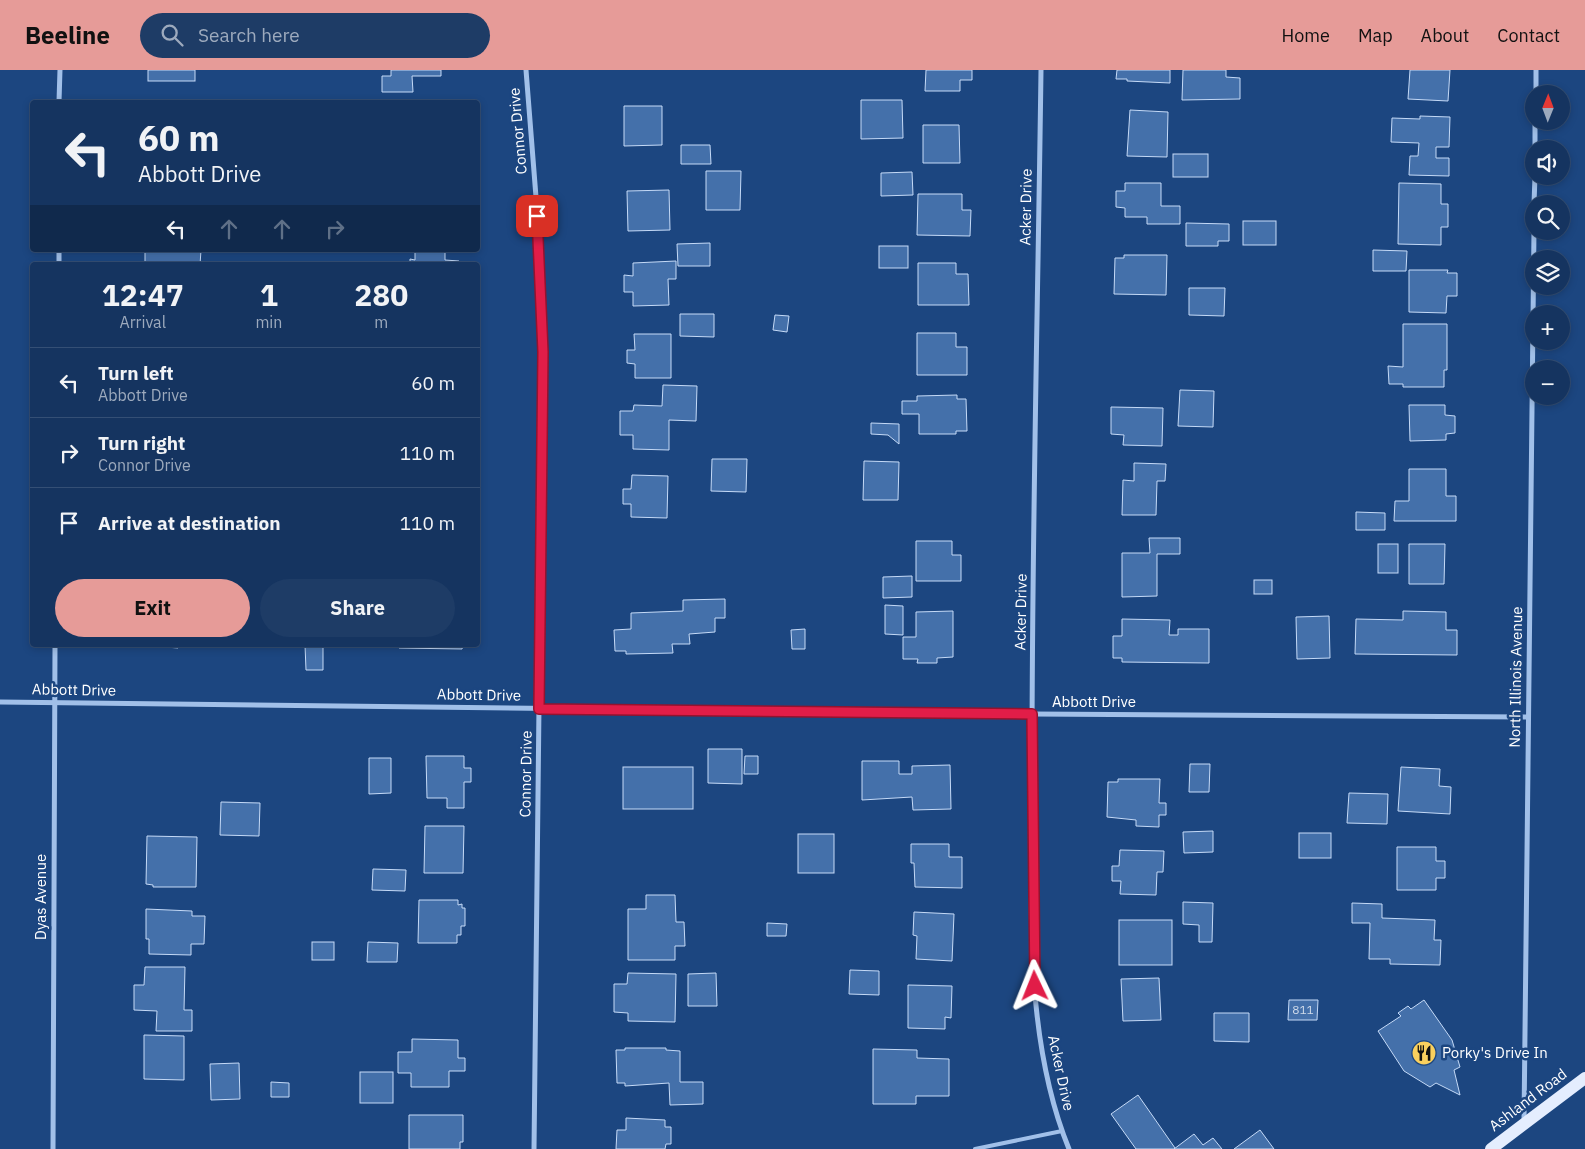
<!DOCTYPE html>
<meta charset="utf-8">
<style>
body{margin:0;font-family:"IBM Plex Sans",sans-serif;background:#1e3c66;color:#f1f3f6;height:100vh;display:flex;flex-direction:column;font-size:19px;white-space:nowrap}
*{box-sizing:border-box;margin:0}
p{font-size:16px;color:#9daabd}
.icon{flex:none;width:28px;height:28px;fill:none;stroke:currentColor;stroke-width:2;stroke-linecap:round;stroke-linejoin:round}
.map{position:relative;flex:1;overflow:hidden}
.drawer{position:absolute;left:30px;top:192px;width:450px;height:385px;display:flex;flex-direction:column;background:#153460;border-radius:5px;box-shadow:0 2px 8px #0003,0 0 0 1px #344f75}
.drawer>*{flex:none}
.hud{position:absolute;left:30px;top:30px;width:450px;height:152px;border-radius:5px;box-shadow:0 2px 8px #0003,0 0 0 1px #344f75;background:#153460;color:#f1f3f6;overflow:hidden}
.needle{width:32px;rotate:1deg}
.buttons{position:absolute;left:1525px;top:15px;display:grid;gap:10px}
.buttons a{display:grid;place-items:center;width:45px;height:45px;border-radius:50%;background:#153460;box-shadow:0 2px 8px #0003,0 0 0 1px #344f75;font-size:25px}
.pin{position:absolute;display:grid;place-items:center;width:42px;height:42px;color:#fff;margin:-21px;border-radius:10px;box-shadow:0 2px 8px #0006}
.me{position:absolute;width:55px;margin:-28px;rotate:358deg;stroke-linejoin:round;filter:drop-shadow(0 0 4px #0008)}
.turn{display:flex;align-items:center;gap:18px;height:105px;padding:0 25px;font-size:22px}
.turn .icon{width:65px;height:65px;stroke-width:2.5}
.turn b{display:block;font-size:35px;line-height:42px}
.lanes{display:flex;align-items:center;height:48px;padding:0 25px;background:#0003;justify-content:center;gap:25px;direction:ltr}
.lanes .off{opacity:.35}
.eta{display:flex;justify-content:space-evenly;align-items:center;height:85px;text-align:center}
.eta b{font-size:30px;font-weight:700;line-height:35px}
.action{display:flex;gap:10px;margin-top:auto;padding:10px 25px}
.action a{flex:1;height:58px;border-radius:30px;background:#e69b98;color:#111;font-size:20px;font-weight:700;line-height:58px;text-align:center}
.action a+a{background:#1e3c66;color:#f1f3f6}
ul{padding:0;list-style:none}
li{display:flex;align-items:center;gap:15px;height:70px;padding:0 25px;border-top:1px solid #344f75}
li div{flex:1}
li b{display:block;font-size:19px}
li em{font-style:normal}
header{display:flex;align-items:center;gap:30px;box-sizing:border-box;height:70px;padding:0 25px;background:#e69b98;color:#111}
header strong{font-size:24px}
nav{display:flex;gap:28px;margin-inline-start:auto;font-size:18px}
.search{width:350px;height:45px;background:#1e3c66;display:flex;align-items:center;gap:12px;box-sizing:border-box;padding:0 18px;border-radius:28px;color:#9daabd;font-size:19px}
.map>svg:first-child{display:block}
.building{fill:#4470aa;stroke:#c5daf7}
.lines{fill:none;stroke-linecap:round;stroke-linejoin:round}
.lane{stroke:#a1c0e9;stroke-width:4}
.street{stroke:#a1c0e9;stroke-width:5}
.primary{stroke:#e4edfe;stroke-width:12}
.route-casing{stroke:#92132f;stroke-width:12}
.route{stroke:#e11d48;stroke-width:9}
.labels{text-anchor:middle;stroke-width:5;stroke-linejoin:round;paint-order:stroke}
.number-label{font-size:12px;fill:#d0dbea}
.street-label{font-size:15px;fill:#fff;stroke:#1c4680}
.poi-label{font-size:15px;fill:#fff;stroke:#1c4680;text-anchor:start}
</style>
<header>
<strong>Beeline</strong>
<div class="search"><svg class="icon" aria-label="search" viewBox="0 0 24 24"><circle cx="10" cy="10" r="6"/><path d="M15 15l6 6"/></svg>Search here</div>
<nav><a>Home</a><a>Map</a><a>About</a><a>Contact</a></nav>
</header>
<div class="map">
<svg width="1585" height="1079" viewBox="0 0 1585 1079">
<rect width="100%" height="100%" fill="#1c4680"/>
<g class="building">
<rect x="148" y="0" width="47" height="11"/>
<polygon points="391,0 441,0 441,6 412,6 413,22 382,22 382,6 391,6"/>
<polygon points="926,0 972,0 972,10 960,10 960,21 925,21"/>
<polygon points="1117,0 1170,0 1170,13 1127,11 1127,9 1116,9"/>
<polygon points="1183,0 1226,0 1226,7 1240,8 1240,29 1182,30"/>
<polygon points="1410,0 1450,0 1448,31 1408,29"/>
<polygon points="861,30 902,30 903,68 861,69"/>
<polygon points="624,36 662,36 662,75 624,76"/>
<polygon points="1130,40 1168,42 1167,87 1127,86"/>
<polygon points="1420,46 1450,47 1449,77 1436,77 1436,88 1449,88 1449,106 1409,105 1410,86 1418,86 1419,73 1391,72 1392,48 1420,49"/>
<polygon points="923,55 959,55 960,93 923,93"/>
<polygon points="681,75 710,75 711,94 681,94"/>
<rect x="1173" y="84" width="35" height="23"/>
<polygon points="706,101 741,101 740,140 706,140"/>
<polygon points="912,102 913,125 881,126 881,103"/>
<polygon points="1125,113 1161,113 1161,136 1180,136 1180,154 1147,154 1147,147 1125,147 1125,138 1116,137 1116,121 1125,121"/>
<polygon points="1399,113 1441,114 1441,134 1448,134 1448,157 1441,157 1441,175 1398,174"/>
<polygon points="669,120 670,160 628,161 627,121"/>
<polygon points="918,124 962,124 962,140 971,140 970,166 917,165"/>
<rect x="1243" y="151" width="33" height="24"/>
<polygon points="1186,153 1229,154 1229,171 1218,171 1218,176 1186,176"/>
<polygon points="710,173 710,196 678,196 677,174"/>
<rect x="879" y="176" width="29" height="22"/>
<polygon points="145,180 201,180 200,195 145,195"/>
<polygon points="415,180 445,180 445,190 459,191 459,195 410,195 410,189 415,190"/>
<polygon points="1373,180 1407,181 1406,201 1373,201"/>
<polygon points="1124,185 1167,185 1166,225 1114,224 1115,188 1124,188"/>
<polygon points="676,191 676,209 668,209 669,235 633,236 633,222 624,222 624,205 633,206 633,193"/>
<polygon points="918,193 956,193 956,204 968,204 969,235 918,235"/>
<polygon points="1409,200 1448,200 1447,203 1457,203 1457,226 1447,226 1446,243 1409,242"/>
<polygon points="1189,218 1225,218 1224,246 1189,245"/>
<polygon points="680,244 714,244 714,267 680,266"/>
<polygon points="775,245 789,246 787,262 773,260"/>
<polygon points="1403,254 1447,254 1447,300 1444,300 1444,317 1403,317 1403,314 1389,314 1388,296 1403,297"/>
<polygon points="917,263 956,263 956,277 967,277 967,305 917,305"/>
<polygon points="634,264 671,264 671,308 635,308 635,294 627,293 627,280 635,280"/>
<polygon points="663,315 697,316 696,351 669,350 669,380 633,379 633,365 620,365 620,341 633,341 634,335 662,336"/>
<polygon points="1180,320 1214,321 1213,357 1178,356"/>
<polygon points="957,325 957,329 966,329 967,361 956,361 956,364 919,364 919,344 902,344 902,331 917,331 917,326"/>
<polygon points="1409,335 1445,335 1445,345 1455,346 1455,363 1446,364 1446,370 1410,371"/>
<polygon points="1111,337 1163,338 1162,376 1123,375 1124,365 1111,364"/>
<polygon points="871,353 899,354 899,374 888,365 871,364"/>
<polygon points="712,389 747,389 746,422 711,421"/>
<polygon points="864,391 899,392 898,430 863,430"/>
<polygon points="1134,393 1166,394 1165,411 1157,411 1156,445 1122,445 1123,410 1134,411"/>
<polygon points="1409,399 1446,399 1446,426 1456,426 1456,451 1394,451 1395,431 1409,431"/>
<polygon points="632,405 668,406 667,448 631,447 631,434 623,434 623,419 631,419"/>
<polygon points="1356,442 1385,443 1385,460 1356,460"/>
<polygon points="1149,468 1180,468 1180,484 1157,484 1157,526 1122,527 1122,483 1150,483"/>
<polygon points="916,471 952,471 952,485 961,485 961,511 916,511"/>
<rect x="1378" y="474" width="20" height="29"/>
<polygon points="1409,474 1445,474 1444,514 1409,514"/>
<polygon points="912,506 912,527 883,528 883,507"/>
<rect x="1254" y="510" width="18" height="14"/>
<polygon points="725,529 725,548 715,548 715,562 689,564 690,574 672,574 673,583 626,584 626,581 615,581 614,560 631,559 631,543 683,541 683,530"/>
<polygon points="885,535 903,536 903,565 885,564"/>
<polygon points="953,541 953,587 937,588 937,593 917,593 918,589 903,589 903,567 916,567 916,542"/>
<polygon points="1403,541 1446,542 1446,560 1457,560 1457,585 1355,584 1356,549 1403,550"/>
<polygon points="1329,546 1330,588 1297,589 1296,547"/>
<polygon points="1122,549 1170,550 1169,565 1178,565 1178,559 1209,559 1209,593 1122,592 1122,588 1113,588 1113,566 1122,566"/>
<polygon points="805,559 805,579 792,579 791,560"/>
<polygon points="142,575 178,575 178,578"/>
<polygon points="305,575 323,575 323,600 306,600"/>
<polygon points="399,575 463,575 462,579 399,578"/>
<polygon points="708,679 742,679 742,714 708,713"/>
<polygon points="426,686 464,686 464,698 471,698 471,712 464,712 464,738 447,738 447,728 427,728"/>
<polygon points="745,686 758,686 758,704 744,704"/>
<polygon points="369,688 391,688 391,723 369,724"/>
<polygon points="862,691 899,691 899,704 912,704 912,696 950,695 951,739 913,740 912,727 862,730"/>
<polygon points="1190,694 1210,694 1209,722 1189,722"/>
<rect x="623" y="697" width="70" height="42"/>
<polygon points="1401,697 1440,699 1439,716 1451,717 1450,744 1398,741"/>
<polygon points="1118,709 1160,709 1159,733 1166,733 1166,745 1159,745 1159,757 1136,756 1136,750 1107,747 1108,712 1118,712"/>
<polygon points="1349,723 1388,724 1387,754 1347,753"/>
<polygon points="221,732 260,733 259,766 220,765"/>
<polygon points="425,756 464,756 463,803 424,803"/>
<polygon points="1213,761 1213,782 1184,783 1183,762"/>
<rect x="1299" y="763" width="32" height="25"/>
<rect x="798" y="764" width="36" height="39"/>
<polygon points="147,766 197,767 196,817 153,817 153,815 146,814"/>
<polygon points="911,774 949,774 949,787 962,787 962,818 915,817 914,793 911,793"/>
<polygon points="1397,777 1436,777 1436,791 1445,791 1445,808 1436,808 1436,820 1397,820"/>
<polygon points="1120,780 1164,781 1163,802 1157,802 1156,825 1120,824 1121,811 1112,811 1112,796 1119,796"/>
<polygon points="373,799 406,800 405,821 372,820"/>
<polygon points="646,825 675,825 676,852 684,852 685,876 675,876 675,890 628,890 628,839 646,839"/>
<polygon points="419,830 458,830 458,835 462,834 462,838 465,838 465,856 461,856 461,865 457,865 457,873 418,873"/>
<polygon points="1183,832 1213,833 1212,872 1199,872 1199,855 1183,854"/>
<polygon points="1352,833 1382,834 1382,848 1435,850 1434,870 1441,870 1440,895 1390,894 1390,889 1369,889 1370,853 1352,853"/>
<polygon points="146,839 192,841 192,846 205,846 204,874 191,874 191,885 149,884 149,869 146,869"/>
<polygon points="914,842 954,844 952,891 916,889 917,866 913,865"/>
<rect x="1119" y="850" width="53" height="45"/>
<polygon points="767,853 787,854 786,866 767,866"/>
<rect x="312" y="872" width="22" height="18"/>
<polygon points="368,872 398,873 397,892 367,892"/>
<polygon points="145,897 185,897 184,940 192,940 192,961 156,961 157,941 134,940 134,915 144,915"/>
<polygon points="850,900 879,901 879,925 849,924"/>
<polygon points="628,903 676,904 675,952 628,951 628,943 614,942 614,914 627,914"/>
<polygon points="716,903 717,936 688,936 688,904"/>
<polygon points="1159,908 1161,950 1123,951 1121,909"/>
<polygon points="908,915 952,916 951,948 945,947 945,959 908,958"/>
<polygon points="1289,930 1318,930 1317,950 1288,950"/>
<polygon points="1424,930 1452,970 1460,997 1454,1000 1460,1025 1436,1013 1430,1017 1404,1001 1378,961 1401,946 1398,943 1408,936 1411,939"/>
<polygon points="1214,943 1249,943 1249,972 1214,971"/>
<polygon points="144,965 184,966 184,1010 144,1009"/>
<polygon points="412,969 458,970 458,988 465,988 465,1001 449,1001 449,1017 411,1017 411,1003 398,1003 398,982 412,982"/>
<polygon points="625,978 666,978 666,980 680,981 680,1012 703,1012 703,1034 670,1035 669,1013 625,1016 625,1013 617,1013 616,980 625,980"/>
<polygon points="873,979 917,980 917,988 949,989 949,1026 916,1026 916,1034 873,1034"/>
<polygon points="239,993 240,1029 211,1030 210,994"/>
<rect x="360" y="1002" width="33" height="31"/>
<polygon points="271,1012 289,1013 289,1027 271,1027"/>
<polygon points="1138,1025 1175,1078 1174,1079 1136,1079 1111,1044"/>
<polygon points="409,1045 463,1045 463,1072 460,1072 460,1079 409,1079"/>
<polygon points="626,1048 665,1050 665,1057 671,1057 671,1074 666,1074 665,1079 616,1079 617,1060 626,1060"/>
<polygon points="1260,1060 1274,1079 1234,1079"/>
<polygon points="1194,1064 1203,1075 1213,1068 1222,1079 1174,1079"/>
</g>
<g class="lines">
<polyline class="lane" points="975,1079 1062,1061"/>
<g class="street">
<polyline points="526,0 536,127 543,282 534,1079"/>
<path d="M1041 0C1038 229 1032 457 1032 686 1033 814 1020 959 1069 1079"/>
<polyline points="1536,24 1536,0"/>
<polyline points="59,32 60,0"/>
<polyline points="1535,79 1535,51"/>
<polyline points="1534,134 1535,106"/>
<polyline points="59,195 59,180"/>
<polyline points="0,632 1032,644 1528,647"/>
<polyline points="1524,1051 1534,161"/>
<polyline points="53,1079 55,575"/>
</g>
<polyline class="primary" points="1491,1079 1585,1008"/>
</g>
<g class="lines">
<defs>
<polyline id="route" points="537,146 543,282 539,639 1032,644 1035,916"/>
</defs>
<use href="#route" class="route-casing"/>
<use href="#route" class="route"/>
</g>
<defs>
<symbol id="restaurant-disc" viewBox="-11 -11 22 22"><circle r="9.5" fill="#fad05e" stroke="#1c4680"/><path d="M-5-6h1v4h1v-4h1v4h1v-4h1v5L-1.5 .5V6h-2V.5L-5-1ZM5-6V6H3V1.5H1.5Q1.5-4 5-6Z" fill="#111"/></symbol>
</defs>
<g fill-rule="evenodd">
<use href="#restaurant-disc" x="1410" y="969" width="28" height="28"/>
</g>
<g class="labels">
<g class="number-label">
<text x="1303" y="944">811</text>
</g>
<g class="street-label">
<text transform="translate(518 61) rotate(-95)" y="5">Connor Drive</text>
<text transform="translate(1026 137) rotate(-89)" y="5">Acker Drive</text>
<text transform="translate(1021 542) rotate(-89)" y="5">Acker Drive</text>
<text transform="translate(1516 607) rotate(-89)" y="5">North Illinois Avenue</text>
<text transform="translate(74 620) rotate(1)" y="5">Abbott Drive</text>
<text transform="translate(479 625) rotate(1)" y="5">Abbott Drive</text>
<text x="1094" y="637">Abbott Drive</text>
<text transform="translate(526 704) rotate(-89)" y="5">Connor Drive</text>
<text transform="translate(41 827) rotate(-90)" y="5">Dyas Avenue</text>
<text transform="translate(1061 1003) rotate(78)" y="5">Acker Drive</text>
<text transform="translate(1528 1030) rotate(-37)" y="5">Ashland Road</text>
</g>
<g class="poi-label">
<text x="1442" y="988">Porky's Drive In</text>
</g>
</g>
</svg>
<div class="buttons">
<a><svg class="needle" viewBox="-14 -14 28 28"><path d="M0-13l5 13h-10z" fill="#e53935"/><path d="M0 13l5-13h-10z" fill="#9daabd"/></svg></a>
<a><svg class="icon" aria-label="sound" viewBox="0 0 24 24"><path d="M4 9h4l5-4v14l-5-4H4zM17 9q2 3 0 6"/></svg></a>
<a><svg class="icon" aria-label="search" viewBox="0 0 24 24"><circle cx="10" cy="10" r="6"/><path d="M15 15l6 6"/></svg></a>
<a><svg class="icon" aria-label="layers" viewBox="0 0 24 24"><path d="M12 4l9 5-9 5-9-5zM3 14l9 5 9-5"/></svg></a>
<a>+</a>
<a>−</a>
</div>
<div class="pin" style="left:537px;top:146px;background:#d93025"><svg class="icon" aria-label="arrive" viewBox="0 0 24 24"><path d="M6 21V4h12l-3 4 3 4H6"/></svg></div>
<svg class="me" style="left:1035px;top:916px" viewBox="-20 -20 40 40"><path d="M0-17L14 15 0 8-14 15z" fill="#e11d48" stroke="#fff" stroke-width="4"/></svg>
<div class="hud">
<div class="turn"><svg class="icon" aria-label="left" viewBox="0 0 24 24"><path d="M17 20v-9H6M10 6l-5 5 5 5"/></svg><div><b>60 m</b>Abbott Drive</div></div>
<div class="lanes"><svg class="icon" aria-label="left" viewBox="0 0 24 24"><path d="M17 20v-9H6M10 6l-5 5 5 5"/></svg><svg class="icon off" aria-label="ahead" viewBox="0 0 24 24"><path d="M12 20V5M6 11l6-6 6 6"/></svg><svg class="icon off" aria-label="ahead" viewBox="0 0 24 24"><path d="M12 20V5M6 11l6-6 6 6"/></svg><svg class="icon off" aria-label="right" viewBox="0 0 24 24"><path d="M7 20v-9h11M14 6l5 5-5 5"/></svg></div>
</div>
<section class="drawer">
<div class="eta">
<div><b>12:47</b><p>Arrival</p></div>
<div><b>1</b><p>min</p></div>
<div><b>280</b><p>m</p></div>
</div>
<ul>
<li><svg class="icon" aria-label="left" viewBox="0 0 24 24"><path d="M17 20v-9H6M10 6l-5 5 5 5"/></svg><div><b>Turn left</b><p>Abbott Drive</p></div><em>60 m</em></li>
<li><svg class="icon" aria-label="right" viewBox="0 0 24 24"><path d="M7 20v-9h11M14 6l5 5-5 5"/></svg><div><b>Turn right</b><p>Connor Drive</p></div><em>110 m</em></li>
<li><svg class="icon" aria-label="arrive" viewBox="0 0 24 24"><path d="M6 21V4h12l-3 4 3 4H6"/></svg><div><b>Arrive at destination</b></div><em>110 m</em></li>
</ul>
<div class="action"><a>Exit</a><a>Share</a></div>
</section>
</div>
